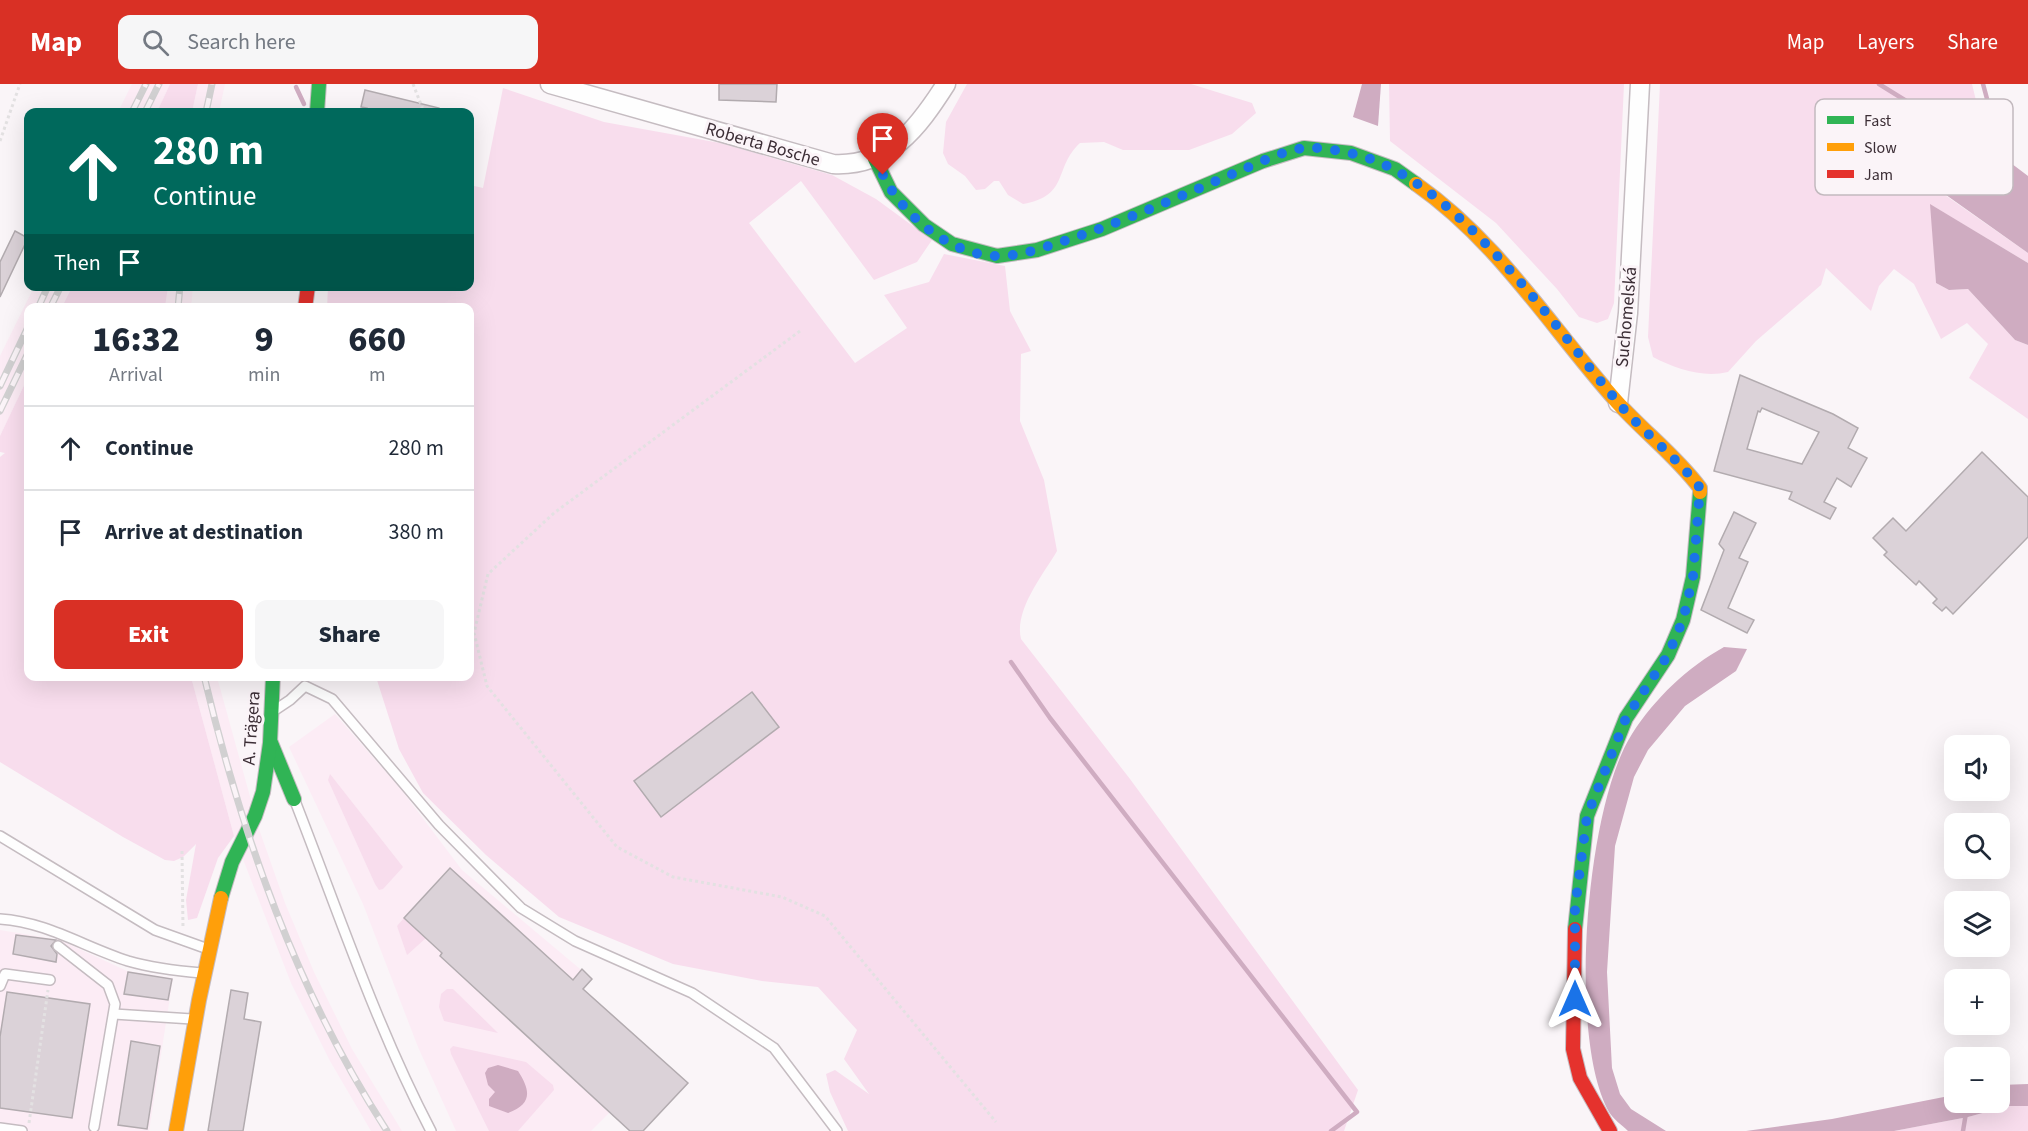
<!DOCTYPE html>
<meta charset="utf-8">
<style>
body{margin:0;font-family:"Source Sans 3",sans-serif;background:#f6f6f7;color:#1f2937;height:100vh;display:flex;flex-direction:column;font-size:22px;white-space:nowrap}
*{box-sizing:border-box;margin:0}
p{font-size:20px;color:#747a83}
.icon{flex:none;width:33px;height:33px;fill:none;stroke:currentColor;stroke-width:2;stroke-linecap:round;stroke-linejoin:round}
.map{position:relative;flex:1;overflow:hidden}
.panel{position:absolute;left:24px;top:219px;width:450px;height:378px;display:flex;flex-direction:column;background:#fff;border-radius:12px;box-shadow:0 6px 24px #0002}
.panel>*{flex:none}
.hud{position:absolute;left:24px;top:24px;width:450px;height:183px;border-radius:12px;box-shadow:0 6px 24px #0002;background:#00695c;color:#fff;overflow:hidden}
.buttons{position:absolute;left:1944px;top:651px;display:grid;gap:12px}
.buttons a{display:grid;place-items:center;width:66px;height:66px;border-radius:12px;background:#fff;box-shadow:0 6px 24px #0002;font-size:30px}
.pin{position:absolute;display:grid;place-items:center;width:51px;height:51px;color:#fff;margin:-62px -26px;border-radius:50% 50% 50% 0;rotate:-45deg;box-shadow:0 0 6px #0007}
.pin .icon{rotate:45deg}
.me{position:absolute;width:66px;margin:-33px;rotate:0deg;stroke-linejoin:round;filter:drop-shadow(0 0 4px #0008)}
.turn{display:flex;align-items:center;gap:21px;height:126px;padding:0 30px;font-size:27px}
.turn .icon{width:78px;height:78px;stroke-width:2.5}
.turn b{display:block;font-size:42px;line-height:51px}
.then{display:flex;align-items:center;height:57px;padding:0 30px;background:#0003;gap:12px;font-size:22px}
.eta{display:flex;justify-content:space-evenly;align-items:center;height:102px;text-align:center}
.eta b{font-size:36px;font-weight:800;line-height:42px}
.button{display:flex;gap:12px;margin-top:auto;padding:12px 30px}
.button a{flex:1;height:69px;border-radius:12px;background:#d93025;color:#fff;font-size:24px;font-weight:800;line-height:69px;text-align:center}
.button a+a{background:#f6f6f7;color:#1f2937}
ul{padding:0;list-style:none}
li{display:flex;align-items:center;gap:18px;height:84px;padding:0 30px;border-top:2px solid #e0e1e3}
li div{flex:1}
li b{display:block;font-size:22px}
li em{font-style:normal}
header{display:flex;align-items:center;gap:36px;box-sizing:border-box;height:84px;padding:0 30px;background:#d93025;color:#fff}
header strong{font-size:28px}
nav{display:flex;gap:33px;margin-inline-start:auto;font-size:21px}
.search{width:420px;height:54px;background:#f6f6f7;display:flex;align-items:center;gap:15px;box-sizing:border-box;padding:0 21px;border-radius:12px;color:#747a83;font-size:22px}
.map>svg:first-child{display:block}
.built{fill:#fcecf5}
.green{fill:#f8dded}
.water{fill:#cfacc1}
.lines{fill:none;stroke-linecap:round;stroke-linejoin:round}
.stream{stroke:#cfacc1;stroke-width:4.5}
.building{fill:#dbd2d8;stroke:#b2abaf;stroke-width:1.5;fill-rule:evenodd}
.lane-casing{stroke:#c5bcc1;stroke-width:12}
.street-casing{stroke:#c5bcc1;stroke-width:21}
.fast-casing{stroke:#c5bcc1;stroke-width:16}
.slow-casing{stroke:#c5bcc1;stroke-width:16}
.jam-casing{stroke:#c5bcc1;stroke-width:16}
.path{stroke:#e3e1e2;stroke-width:3;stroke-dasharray:3 3;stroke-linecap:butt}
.lane{stroke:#fefefe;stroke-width:9}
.street{stroke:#fefefe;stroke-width:18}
.fast{stroke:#30b455;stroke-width:14}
.slow{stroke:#ff9f0a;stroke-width:14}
.jam{stroke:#e5322d;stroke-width:14}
.rail-casing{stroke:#d1d0d1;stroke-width:7}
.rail{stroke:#fbf4f8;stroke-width:4.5;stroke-dasharray:14;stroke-linecap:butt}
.route{stroke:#1a73e8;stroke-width:10;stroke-dasharray:0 18}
.labels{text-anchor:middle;stroke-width:6;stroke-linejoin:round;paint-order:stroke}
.street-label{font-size:18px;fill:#3c2e36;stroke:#fbf4f8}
.key{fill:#fbf4f8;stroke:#c2b9be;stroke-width:1.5}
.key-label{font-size:16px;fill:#3c2e36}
</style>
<header>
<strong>Map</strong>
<div class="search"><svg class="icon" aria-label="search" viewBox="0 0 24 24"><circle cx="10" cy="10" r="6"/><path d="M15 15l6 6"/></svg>Search here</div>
<nav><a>Map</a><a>Layers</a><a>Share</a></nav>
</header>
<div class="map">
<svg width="2028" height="1047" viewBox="0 0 2028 1047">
<rect width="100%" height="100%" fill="#faf5f8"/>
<g class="built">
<polygon points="132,0 170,0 157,28 118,28"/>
<polygon points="198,0 225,0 219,28 192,28"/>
<polygon points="34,203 72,203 62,223 28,224 28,293 0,352 0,272"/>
<polygon points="168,203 193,203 191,223 165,224"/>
<polygon points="191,593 217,593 259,745 285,819 314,888 352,965 402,1047 371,1047 330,977 291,899 234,752"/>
<polygon points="335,630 400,704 462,786 592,895 584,905 688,999 643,1047 630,1047 610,1028 591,1047 456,1047 418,963 363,820 289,663"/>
<polygon points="0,846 60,856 127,887 173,894 149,1047 0,1047"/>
</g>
<g class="green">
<polygon points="170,0 198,0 192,28 157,28"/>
<path d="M967 0H1191L1252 19 1256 29 1232 50 1189 66H1123L1104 58 1080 59C1053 84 1070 112 1023 120L1008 111 999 97H994L985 105 976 106 965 92 948 80 943 69 946 38Z"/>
<polygon points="1389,0 1624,0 1614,219 1608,235 1597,239 1579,233 1557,205 1496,139 1390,57"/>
<path d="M1660 0H1972L1979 29 1967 28 1956 18 1967 46 1916 25 1925 46 1927 92 1932 102 2028 169V179L1931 121 1936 199 1949 206 1968 205 2015 256 2028 261V335L1969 294 1988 260 1967 239 1941 255 1914 200 1894 185 1879 202 1871 227 1826 184 1821 201 1756 257 1728 288C1703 294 1676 285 1653 273L1648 253Z"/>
<path d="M503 4 604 38 720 59 832 91 876 115 932 156 917 178 874 196 801 97 749 139 855 279 907 244 884 211 929 198 944 170 1005 182 1010 227 1031 267 1021 270 1020 337 1044 396 1057 467C1043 491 1014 526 1021 555L1130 695 1358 1006 1344 1047H848L830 1008 826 990 835 986 869 1010 844 975 857 946 818 903 762 897 673 880 559 833 486 771 423 709 399 665 376 593 470 592V224H327L328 203 470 202V101L483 104Z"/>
<polygon points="72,203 168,203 165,223 62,223"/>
<polygon points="28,293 28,592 191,593 234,752 218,774 197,834 188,836 186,816 196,760 183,773 174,777 165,776 123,753 0,678 0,373 5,369 0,368 0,352"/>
<polygon points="330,690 403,783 383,805 379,806 375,800 328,696"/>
<polygon points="404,834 426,854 407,871 397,842"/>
<polygon points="447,905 453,905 498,949 444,937 439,923 441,910"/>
<polygon points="453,962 526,978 553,1001 554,1006 518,1047 489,1047 451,970 450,965"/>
<polygon points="2008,1022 2028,1022 2028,1047 1894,1047 1968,1033"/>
</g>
<g class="water">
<polygon points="1362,0 1381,0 1378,42 1353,33"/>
<polygon points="1916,25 1967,46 2028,92 2028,169 1932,101 1927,92 1925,46"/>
<polygon points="1930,120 2028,179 2028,261 2015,256 1968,205 1949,206 1936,199"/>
<path d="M1724 563 1747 565 1736 587 1685 622 1648 666 1634 693 1615 762 1607 888 1612 984 1620 1010 1631 1025 1666 1047H1628C1622 1041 1613 1035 1609 1028 1567 953 1586 721 1632 650 1655 614 1688 583 1724 563Z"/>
<path d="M498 981 518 987C531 1007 532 1020 508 1029L489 1022V1015L495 1008 488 1001 485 989 488 984Z"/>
<polygon points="2028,1000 2028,1022 2008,1022 1968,1033 1894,1047 1746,1047 1832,1035 1954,1011 1954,1018 2000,1018 2000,1001"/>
</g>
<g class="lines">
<g class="stream">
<polyline points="1879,0 1916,23 1891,62"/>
<polyline points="1983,0 2004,78"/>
<polyline points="296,3 304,20"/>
<polyline points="1011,578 1050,634 1357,1028 1331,1047"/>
<polyline points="1963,1047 1966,1029"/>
</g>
</g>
<g class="building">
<polygon points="719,0 777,0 776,18 719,16"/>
<polygon points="365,6 439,24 439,28 366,28 367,24 361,23"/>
<polygon points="15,147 28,154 0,213 0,178"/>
<path d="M1740 291 1833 330 1858 344 1848 364 1867 374 1851 403 1837 394 1824 418 1836 424 1830 435 1789 415 1792 408 1714 387ZM1762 324 1819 348 1802 380 1747 365 1758 327 1760 328Z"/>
<polygon points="1982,368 2028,413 2028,453 1953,530 1946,523 1942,527 1933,519 1937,515 1919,497 1916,501 1884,471 1887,468 1873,454 1893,434 1906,447"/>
<polygon points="1734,428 1756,439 1739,474 1748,478 1728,524 1754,536 1747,549 1701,526 1724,466 1719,460"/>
<polygon points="752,608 779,643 661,733 634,697"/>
<polygon points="450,784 573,896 582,885 592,895 583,905 688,999 643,1047 630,1047 440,872 442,869 404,834"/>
<polygon points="16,851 56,856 51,862 57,870 56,878 13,870"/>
<polygon points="128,888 172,895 168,916 124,910"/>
<polygon points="231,906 248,909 244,935 261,938 243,1047 208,1047"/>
<polygon points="7,908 90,920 72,1034 0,1024 0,953"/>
<polygon points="131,957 160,962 147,1045 118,1041"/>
</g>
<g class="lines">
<defs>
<g id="lane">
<polyline points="275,626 290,616 305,602 332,615 439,741 521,824 575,857 692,909 774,964 837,1047"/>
<path d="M295 717C338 827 376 942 431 1047"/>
<polyline points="0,752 155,846 208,865"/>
<path d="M0 835C47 838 84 863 128 877 152 884 177 887 202 889"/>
<polyline points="58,862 108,901 115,920 94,1043"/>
<polyline points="0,902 5,890 50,896"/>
<polyline points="114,930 192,935"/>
<polyline points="0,1044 22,1047"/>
</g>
<g id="street">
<path d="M550 0 833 80C889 83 918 44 946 0"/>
<polyline points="1618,319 1628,229 1640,0"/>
</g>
<g id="fast">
<polyline points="317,28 319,0"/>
<polyline points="875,75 891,108 924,141 952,160 997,172 1037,166 1102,145 1263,77 1304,64 1351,69 1395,85 1416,100"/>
<polyline points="271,659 294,715"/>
<polyline points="221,814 232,778 255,732 263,708 270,659 273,592"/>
<polyline points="1575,845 1587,732 1626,634 1668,571 1683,536 1693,493 1700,408"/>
</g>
<g id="slow">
<path d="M1416 100C1499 158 1551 244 1617 318 1644 348 1676 372 1700 404V408"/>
<polyline points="176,1047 199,916 221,814"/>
</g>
<g id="jam">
<polyline points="305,224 308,202"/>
<polyline points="1575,845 1573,965 1580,994 1610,1047"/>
</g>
</defs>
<use href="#lane" class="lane-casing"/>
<use href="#street" class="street-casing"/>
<use href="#fast" class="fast-casing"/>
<use href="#slow" class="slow-casing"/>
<use href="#jam" class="jam-casing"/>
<g class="path">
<polyline points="413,0 422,23 421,28"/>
<polyline points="0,57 20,0"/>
<polyline points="800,247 554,429 488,490 474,549 487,602 617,763 673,793 782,813 825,832 996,1038"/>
<polyline points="182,767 183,845"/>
<polyline points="29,1039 48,906"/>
</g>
<use href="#lane" class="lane"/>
<use href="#street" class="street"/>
<use href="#fast" class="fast"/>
<use href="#slow" class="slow"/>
<use href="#jam" class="jam"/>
<defs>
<g id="rail">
<polyline points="132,28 146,0"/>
<polyline points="145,28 159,0"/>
<polyline points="206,28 212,0"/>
<polyline points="38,224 48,202"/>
<polyline points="50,224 61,202"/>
<polyline points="178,224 180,202"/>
<polyline points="0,302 28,243"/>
<polyline points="0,327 28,269"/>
<path d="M204 592C242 752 297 908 387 1047"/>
</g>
</defs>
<use href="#rail" class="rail-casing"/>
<use href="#rail" class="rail"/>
</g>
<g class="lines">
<path class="route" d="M883 91C903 132 951 172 998 172 1022 172 1045 163 1067 156 1125 137 1181 112 1237 88 1257 80 1282 67 1304 64 1317 63 1336 66 1349 69 1449 87 1553 241 1616 316 1642 348 1675 371 1700 404L1693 493 1683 536 1668 571 1626 634 1587 732 1575 824V915"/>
</g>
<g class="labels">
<g class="street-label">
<text transform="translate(763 60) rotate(16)" y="6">Roberta Bosche</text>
<text transform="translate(1626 233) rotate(-85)" y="6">Suchomelská</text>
<text transform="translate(251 644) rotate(-86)" y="6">A. Trägera</text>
</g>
</g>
<rect x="1815" y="15" width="198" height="96" rx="9" class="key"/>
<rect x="1827" y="32" width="27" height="8" fill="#30b455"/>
<rect x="1827" y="59" width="27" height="8" fill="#ff9f0a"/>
<rect x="1827" y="86" width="27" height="8" fill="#e5322d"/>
<g class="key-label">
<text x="1864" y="42">Fast</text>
<text x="1864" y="69">Slow</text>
<text x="1864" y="96">Jam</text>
</g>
</svg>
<div class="buttons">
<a><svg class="icon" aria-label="sound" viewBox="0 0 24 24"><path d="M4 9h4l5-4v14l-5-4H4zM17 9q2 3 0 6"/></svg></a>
<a><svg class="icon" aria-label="search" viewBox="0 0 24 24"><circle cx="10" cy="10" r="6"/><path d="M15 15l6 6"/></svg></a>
<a><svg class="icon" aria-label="layers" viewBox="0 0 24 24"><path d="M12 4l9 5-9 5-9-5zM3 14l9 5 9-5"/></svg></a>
<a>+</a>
<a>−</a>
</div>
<div class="pin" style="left:883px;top:91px;background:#d93025"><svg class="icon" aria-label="arrive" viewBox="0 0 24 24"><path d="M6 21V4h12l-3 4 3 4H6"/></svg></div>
<svg class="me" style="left:1575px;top:915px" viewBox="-20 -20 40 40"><path d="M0-17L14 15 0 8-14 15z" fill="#1a73e8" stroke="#fff" stroke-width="4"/></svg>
<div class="hud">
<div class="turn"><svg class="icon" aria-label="ahead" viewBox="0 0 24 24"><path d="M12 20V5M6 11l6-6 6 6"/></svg><div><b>280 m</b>Continue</div></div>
<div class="then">Then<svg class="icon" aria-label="arrive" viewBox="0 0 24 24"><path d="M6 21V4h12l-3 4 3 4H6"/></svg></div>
</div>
<section class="panel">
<div class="eta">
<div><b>16:32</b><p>Arrival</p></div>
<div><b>9</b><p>min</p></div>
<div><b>660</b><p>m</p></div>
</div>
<ul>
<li><svg class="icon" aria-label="ahead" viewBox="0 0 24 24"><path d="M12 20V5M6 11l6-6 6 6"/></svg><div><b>Continue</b></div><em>280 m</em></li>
<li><svg class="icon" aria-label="arrive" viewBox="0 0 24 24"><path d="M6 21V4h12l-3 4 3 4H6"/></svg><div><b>Arrive at destination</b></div><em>380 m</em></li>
</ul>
<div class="button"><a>Exit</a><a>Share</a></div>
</section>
</div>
